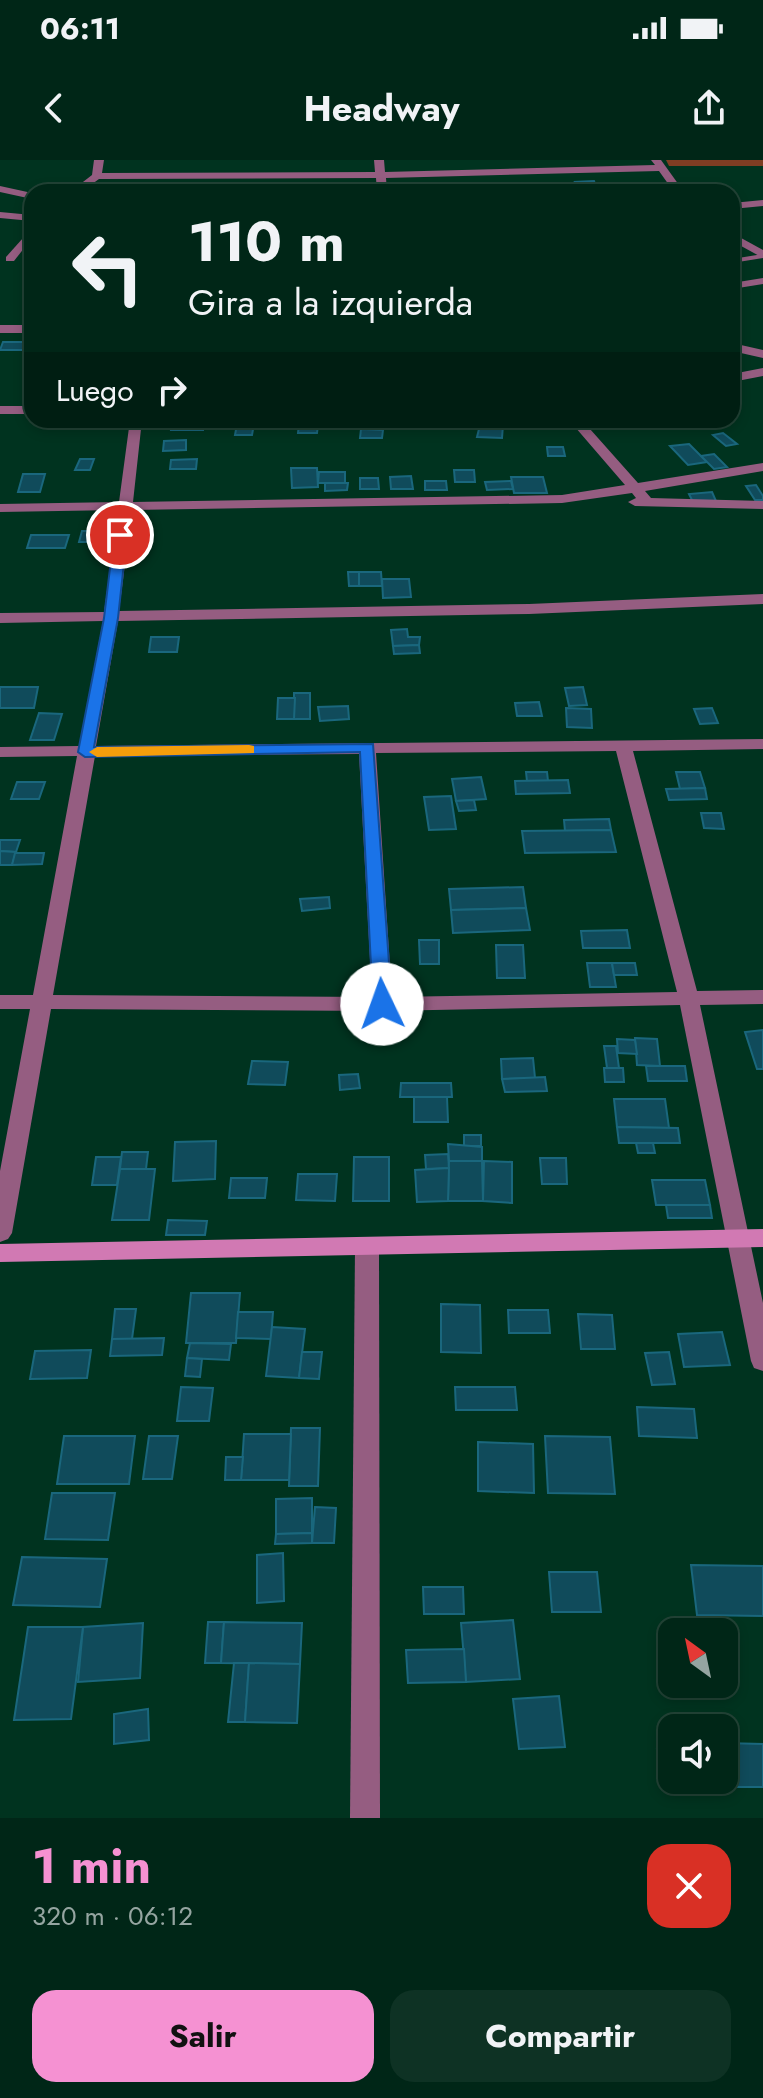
<!DOCTYPE html>
<html lang="es">
<meta charset="utf-8">
<style>
body{margin:0;font-family:Jost,sans-serif;background:#0e3224;color:#f1f3f6;height:100vh;display:flex;flex-direction:column;font-size:30px;white-space:nowrap}
*{box-sizing:border-box;margin:0}
p{font-size:26px;color:#95a5a1}
.icon{flex:none;width:44px;height:44px;fill:none;stroke:currentColor;stroke-width:2;stroke-linecap:round;stroke-linejoin:round}
.map{position:relative;height:1658px;overflow:hidden}
.side{display:flex;flex-direction:column;background:#002617;flex:1}
.side>*{flex:none}
.top-card{position:absolute;left:24px;top:24px;width:716px;height:244px;border-radius:24px;box-shadow:0 4px 12px #0003,0 0 0 2px #224336;background:#002617;color:#f1f3f6;overflow:hidden}
.needle{width:52px;rotate:327deg}
.controls{position:absolute;left:658px;top:1458px;display:grid;gap:16px}
.controls a{display:grid;place-items:center;width:80px;height:80px;border-radius:16px;background:#002617;box-shadow:0 4px 12px #0003,0 0 0 2px #224336;font-size:40px}
.pin{position:absolute;display:grid;place-items:center;width:68px;height:68px;color:#fff;margin:-34px;border:4px solid #fff;border-radius:50%;box-shadow:0 2px 8px #0007}
.me{position:absolute;width:88px;margin:-44px;rotate:357deg;stroke-linejoin:round;filter:drop-shadow(0 0 6px #0008)}
.turn{display:flex;align-items:center;gap:28px;height:168px;padding:0 32px;font-size:36px}
.turn .icon{width:104px;height:104px;stroke-width:2.5}
.turn b{display:block;font-size:56px;line-height:68px}
.then{display:flex;align-items:center;height:76px;padding:0 32px;background:#0003;gap:16px;font-size:30px}
.round{display:grid;place-items:center;flex:none;width:84px;height:84px;border-radius:24px;background:#0e3224}
.head{display:flex;align-items:center;justify-content:space-between;height:136px;padding:0 32px}
h1{font-size:48px;font-weight:700;line-height:60px;color:#f591d2}
.action{display:flex;gap:16px;margin-top:auto;padding:16px 32px}
.action a{flex:1;height:92px;border-radius:24px;background:#f591d2;color:#111;font-size:32px;font-weight:700;line-height:92px;text-align:center}
.action a+a{background:#0e3224;color:#f1f3f6}
.status{display:flex;justify-content:space-between;align-items:center;height:56px;padding:0 40px;background:#002617;direction:ltr}
.status svg{height:22px;fill:currentColor}
header{display:flex;justify-content:space-between;align-items:center;height:104px;padding:0 32px;background:#002617;font-size:36px;font-weight:700}
.map>svg:first-child{display:block}
.green{fill:#7e3d23}
.building{fill:#104b5b;stroke:#1a677d;stroke-width:2}
.lines{fill:none;stroke-linecap:round;stroke-linejoin:round}
.lane{fill:#955d81;fill-rule:evenodd}
.street{fill:#955d81;fill-rule:evenodd}
.secondary{fill:#d179b3;fill-rule:evenodd}
.route{fill:#1a73e8;stroke:#114b97;stroke-width:2}
.slow{fill:#f59e0b}
</style>
<div class="status"><b>06:11</b><svg viewBox="0 0 49 12"><path d="M0 12V9h3v3zM5 12V6h3v6zM10 12V3h3v9zM15 12V0h3v12zM26 1h20v11H26zM47 4h2v5h-2z"/></svg></div>
<header><svg class="icon" aria-label="back" viewBox="0 0 24 24"><path d="M15 5l-7 7 7 7"/></svg>Headway<svg class="icon" aria-label="share" viewBox="0 0 24 24"><path d="M12 15V3M7 8l5-5 5 5M5 13v7h14v-7"/></svg></header>
<div class="map">
<svg width="763" height="1658" viewBox="0 0 763 1658">
<rect width="100%" height="100%" fill="#00331f"/>
<polygon class="green" points="666,0 763,0 763,6 669,6"/>
<g class="building">
<polygon points="594,21 597,29 579,30 575,22"/>
<polygon points="3,182 26,182 23,190 0,190"/>
<polygon points="172,262 204,262 203,270 171,270"/>
<polygon points="237,264 254,264 252,275 235,275"/>
<polygon points="299,264 318,265 317,273 298,273"/>
<polygon points="480,265 503,265 502,278 477,277"/>
<polygon points="361,269 383,270 382,278 360,278"/>
<polygon points="723,273 737,284 726,286 713,275"/>
<polygon points="186,280 186,290 163,291 164,281"/>
<polygon points="689,284 707,302 688,305 670,286"/>
<polygon points="547,287 563,287 565,296 548,296"/>
<polygon points="714,294 727,307 714,309 701,296"/>
<polygon points="80,299 94,299 90,310 75,310"/>
<polygon points="197,299 196,309 170,309 171,300"/>
<polygon points="291,308 317,308 318,327 292,328"/>
<polygon points="454,310 474,310 475,322 455,322"/>
<polygon points="319,312 345,312 345,323 318,323"/>
<polygon points="23,314 45,314 40,332 18,332"/>
<polygon points="411,316 413,329 391,329 390,317"/>
<polygon points="511,317 543,317 547,333 514,333"/>
<polygon points="360,318 378,318 379,329 360,329"/>
<polygon points="425,321 446,321 447,330 425,330"/>
<polygon points="511,321 513,329 487,330 485,322"/>
<polygon points="325,323 348,323 347,330 325,331"/>
<polygon points="756,325 763,336 763,340 755,340 746,326"/>
<polygon points="712,332 716,341 693,342 689,334"/>
<polygon points="82,371 113,371 110,382 79,382"/>
<polygon points="31,375 69,375 65,388 27,388"/>
<polygon points="348,412 359,412 359,426 349,426"/>
<polygon points="359,412 381,412 382,426 359,426"/>
<polygon points="382,419 409,419 411,437 383,438"/>
<polygon points="407,469 408,477 420,477 419,485 393,486 391,470"/>
<polygon points="151,477 179,477 177,492 149,492"/>
<polygon points="419,485 420,493 394,494 393,486"/>
<polygon points="0,527 38,527 34,548 0,548"/>
<polygon points="583,527 587,545 569,546 565,528"/>
<rect x="294" y="533" width="16" height="26"/>
<polygon points="278,538 295,538 294,559 277,559"/>
<polygon points="539,542 542,556 517,556 515,543"/>
<polygon points="348,546 349,559 320,561 318,547"/>
<polygon points="566,548 591,549 592,568 567,567"/>
<polygon points="712,548 718,563 700,564 694,549"/>
<polygon points="39,553 62,554 54,580 30,580"/>
<polygon points="526,612 547,612 548,621 527,621"/>
<polygon points="676,612 700,612 705,628 680,629"/>
<polygon points="481,617 486,639 456,641 452,619"/>
<polygon points="568,620 570,633 516,634 515,621"/>
<polygon points="17,622 45,622 39,639 11,639"/>
<polygon points="705,628 707,639 669,640 666,629"/>
<polygon points="451,636 456,669 429,670 424,637"/>
<polygon points="474,640 476,650 459,651 456,641"/>
<polygon points="701,653 721,653 724,669 704,668"/>
<polygon points="609,659 611,670 565,671 564,660"/>
<polygon points="611,670 616,692 525,693 522,671"/>
<polygon points="0,680 20,680 16,692 0,691"/>
<polygon points="0,691 16,692 12,705 0,705"/>
<polygon points="15,693 44,693 42,704 12,705"/>
<polygon points="523,727 526,748 451,750 449,729"/>
<polygon points="329,737 330,748 302,751 300,739"/>
<polygon points="526,748 530,770 453,773 451,750"/>
<polygon points="627,770 630,788 583,788 581,771"/>
<polygon points="419,780 439,780 439,804 420,804"/>
<polygon points="496,785 523,785 525,818 497,818"/>
<polygon points="587,803 612,803 616,827 590,827"/>
<polygon points="612,803 635,803 637,815 614,815"/>
<polygon points="763,870 763,909 757,909 745,872"/>
<polygon points="635,878 657,879 660,906 637,905"/>
<polygon points="617,879 635,880 637,894 618,893"/>
<polygon points="604,886 616,886 619,908 607,908"/>
<polygon points="533,898 535,918 502,919 501,899"/>
<polygon points="252,901 288,902 285,925 248,924"/>
<polygon points="646,906 685,906 687,921 648,921"/>
<polygon points="604,908 623,908 624,922 605,922"/>
<polygon points="358,914 360,928 340,930 339,915"/>
<polygon points="545,917 547,931 505,932 502,919"/>
<polygon points="401,923 451,923 452,937 400,937"/>
<polygon points="414,937 447,937 448,962 414,962"/>
<polygon points="614,939 665,939 669,968 617,967"/>
<polygon points="617,967 678,968 680,983 619,983"/>
<rect x="464" y="975" width="17" height="11"/>
<polygon points="216,981 215,1019 173,1021 175,982"/>
<polygon points="636,983 653,983 655,993 638,993"/>
<polygon points="448,984 482,987 482,1001 449,1001"/>
<polygon points="122,992 148,992 146,1009 120,1009"/>
<polygon points="448,994 449,1008 426,1009 425,995"/>
<polygon points="96,997 121,997 117,1025 92,1025"/>
<polygon points="354,997 389,997 389,1041 353,1041"/>
<polygon points="540,998 566,998 567,1024 542,1024"/>
<polygon points="449,1001 482,1001 483,1041 448,1041"/>
<polygon points="484,1001 512,1002 512,1043 483,1041"/>
<polygon points="449,1008 448,1041 417,1042 415,1010"/>
<polygon points="120,1009 155,1009 149,1060 112,1060"/>
<polygon points="298,1014 337,1014 335,1041 296,1040"/>
<polygon points="231,1018 267,1018 265,1038 229,1038"/>
<polygon points="652,1020 705,1020 710,1045 656,1045"/>
<polygon points="666,1045 710,1045 712,1058 668,1058"/>
<polygon points="168,1060 207,1061 205,1075 166,1075"/>
<polygon points="191,1133 240,1133 236,1183 186,1183"/>
<polygon points="441,1144 480,1145 481,1193 441,1192"/>
<polygon points="115,1149 136,1149 132,1179 112,1179"/>
<polygon points="508,1150 548,1150 550,1173 509,1173"/>
<polygon points="238,1152 273,1152 271,1179 236,1178"/>
<polygon points="578,1154 612,1155 615,1189 581,1189"/>
<polygon points="272,1167 305,1169 299,1218 266,1216"/>
<polygon points="722,1172 730,1205 684,1207 678,1174"/>
<polygon points="164,1178 162,1195 110,1196 112,1179"/>
<polygon points="190,1183 231,1184 229,1200 187,1198"/>
<polygon points="91,1190 87,1218 30,1219 35,1191"/>
<polygon points="302,1192 322,1192 319,1219 299,1218"/>
<polygon points="669,1192 675,1224 652,1225 645,1193"/>
<polygon points="187,1198 202,1199 200,1217 185,1216"/>
<polygon points="181,1227 213,1228 209,1261 177,1261"/>
<polygon points="455,1227 515,1227 517,1250 456,1250"/>
<polygon points="637,1247 694,1249 697,1278 639,1276"/>
<polygon points="291,1268 320,1268 318,1326 289,1326"/>
<polygon points="244,1274 291,1274 289,1320 241,1320"/>
<polygon points="64,1276 135,1276 129,1324 57,1324"/>
<polygon points="149,1276 178,1276 172,1319 143,1319"/>
<polygon points="545,1276 610,1277 615,1334 548,1333"/>
<polygon points="478,1282 533,1284 534,1333 478,1331"/>
<polygon points="226,1297 243,1297 241,1320 225,1320"/>
<polygon points="52,1333 115,1333 108,1380 45,1379"/>
<polygon points="312,1338 312,1373 276,1374 276,1339"/>
<polygon points="315,1347 336,1348 334,1383 312,1383"/>
<polygon points="312,1373 312,1383 275,1384 276,1374"/>
<polygon points="283,1393 284,1441 257,1443 257,1395"/>
<polygon points="22,1397 107,1399 100,1447 13,1445"/>
<polygon points="691,1405 763,1406 763,1456 697,1455"/>
<polygon points="549,1412 597,1412 601,1452 552,1452"/>
<polygon points="423,1427 463,1427 464,1454 424,1454"/>
<polygon points="513,1460 520,1519 466,1522 461,1463"/>
<polygon points="208,1462 224,1462 221,1503 205,1503"/>
<polygon points="224,1462 302,1463 300,1504 221,1503"/>
<polygon points="143,1463 140,1518 78,1522 83,1467"/>
<polygon points="28,1467 83,1467 71,1559 14,1560"/>
<polygon points="464,1489 466,1522 408,1523 406,1490"/>
<polygon points="234,1503 249,1503 245,1562 228,1562"/>
<polygon points="249,1503 300,1504 297,1563 245,1562"/>
<polygon points="559,1536 565,1587 519,1589 513,1539"/>
<polygon points="148,1549 149,1580 114,1584 114,1554"/>
<polygon points="724,1583 763,1584 763,1627 727,1627"/>
<polygon points="657,1589 672,1589 672,1620 692,1621 660,1621"/>
<polygon points="724,1604 727,1627 692,1629 692,1620 724,1620"/>
</g>
<g class="lines">
<polygon class="lane" points="763,94 763,98 732,103 732,99"/>
<g class="street">
<polygon points="94,0 104,0 102,13 375,12 374,0 384,0 385,12 655,5 651,0 661,0 684,32 674,32 659,11 386,18 387,32 377,32 376,18 99,19 81,32 70,32 92,15"/>
<polygon points="0,26 32,33 32,39 0,32"/>
<polygon points="763,40 763,46 732,49 732,43"/>
<polygon points="0,52 32,55 32,61 0,58"/>
<polygon points="32,68 32,78 14,101 6,101 6,97"/>
<polygon points="732,73 763,90 763,98 732,81"/>
<polygon points="763,118 763,124 732,129 732,123"/>
<rect x="0" y="165" width="32" height="8"/>
<polygon points="732,183 763,190 763,198 732,191"/>
<polygon points="763,208 763,216 732,222 732,214"/>
<rect x="0" y="246" width="32" height="8"/>
<path d="M130 260H142L133 342 562 335 625 325 569 260H582L638 323 763 303V311L645 331 651 338 763 341V349L635 346 628 342 636 338 632 333 562 343 132 350 119 451 529 444 763 434V444L529 454 118 461 96 586 763 579V589L633 591 697 831 763 830V844L700 845 763 1143V1211L754 1208 751 1201 680 845 382 851 51 849 12 1073 8 1079 0 1082V1011L30 849H0V835H33L77 596 0 597V587L79 586 103 461 0 463V453L104 452 118 350 0 352V344L119 342ZM616 591 677 832 392 837 376 593ZM359 594 372 837 53 835 95 596Z"/>
<polygon points="367,1079 375,1081 379,1088 380,1658 350,1658 355,1088 359,1081"/>
</g>
<polygon class="secondary" points="763,1069 763,1087 0,1102 0,1084"/>
</g>
<polygon class="route" points="120,371 127,375 118,458 94,587 373,584 392,844 389,848 382,850 373,844 360,592 85,597 78,592 104,458 114,375"/>
<polygon class="slow" points="249,585 254,586 254,593 97,597 89,592 97,587"/>
</svg>
<div class="controls">
<a><svg class="needle" viewBox="-14 -14 28 28"><path d="M0-13l5 13h-10z" fill="#e53935"/><path d="M0 13l5-13h-10z" fill="#95a5a1"/></svg></a>
<a><svg class="icon" aria-label="sound" viewBox="0 0 24 24"><path d="M4 9h4l5-4v14l-5-4H4zM17 9q2 3 0 6"/></svg></a>
</div>
<div class="pin" style="left:120px;top:375px;background:#d93025"><svg class="icon" aria-label="arrive" viewBox="0 0 24 24"><path d="M6 21V4h12l-3 4 3 4H6"/></svg></div>
<svg class="me" style="left:382px;top:844px" viewBox="-20 -20 40 40"><circle r="19" fill="#fff"/><path d="M0-13L10 11 0 6-10 11z" fill="#1a73e8"/></svg>
<div class="top-card">
<div class="turn"><svg class="icon" aria-label="left" viewBox="0 0 24 24"><path d="M17 20v-9H6M10 6l-5 5 5 5"/></svg><div><b>110 m</b>Gira a la izquierda</div></div>
<div class="then">Luego<svg class="icon" aria-label="right" viewBox="0 0 24 24"><path d="M7 20v-9h11M14 6l5 5-5 5"/></svg></div>
</div>
</div>
<section class="side">
<div class="head"><div><h1>1 min</h1><p>320 m · 06:12</p></div><a class="round" style="background:#d93025;color:#fff"><svg class="icon" aria-label="close" viewBox="0 0 24 24"><path d="M6 6l12 12M18 6L6 18"/></svg></a></div>
<div class="action"><a>Salir</a><a>Compartir</a></div>
</section>
